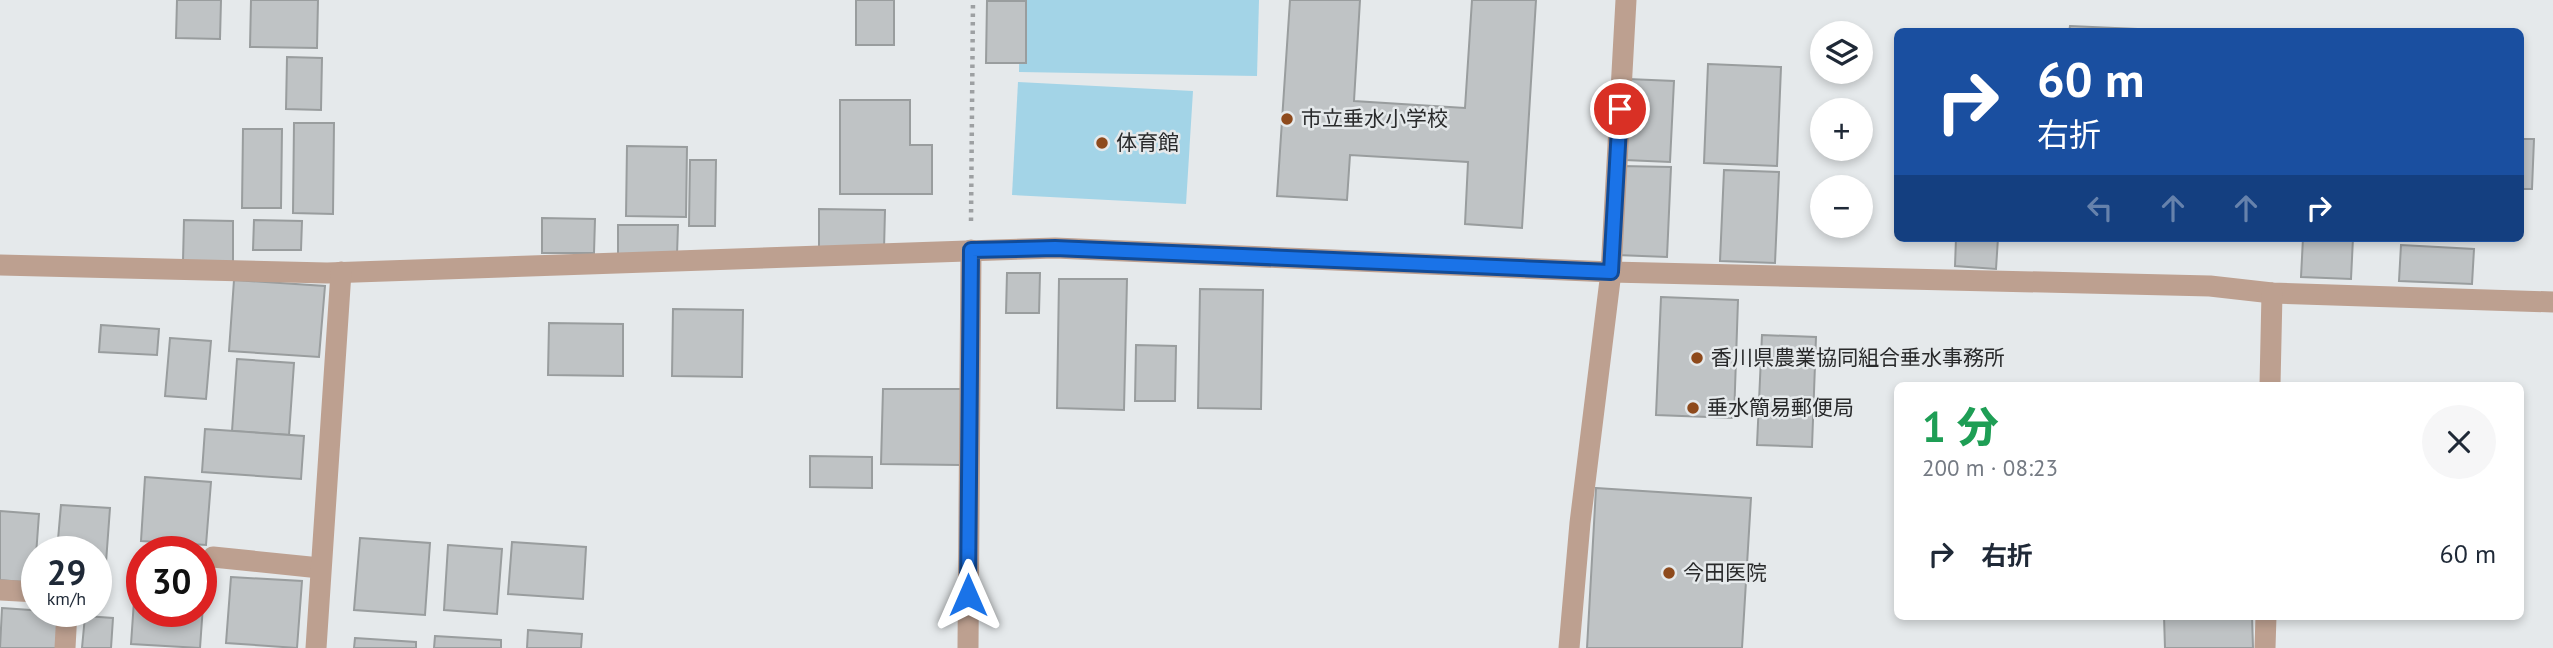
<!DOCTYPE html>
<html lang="ja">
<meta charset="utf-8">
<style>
body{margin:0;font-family:"PT Sans","Noto Sans JP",sans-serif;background:#f6f6f7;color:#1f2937;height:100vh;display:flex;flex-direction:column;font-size:26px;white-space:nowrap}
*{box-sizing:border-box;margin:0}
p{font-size:23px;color:#747a83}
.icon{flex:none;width:38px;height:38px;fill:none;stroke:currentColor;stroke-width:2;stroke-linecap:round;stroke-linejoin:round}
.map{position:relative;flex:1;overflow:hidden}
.sheet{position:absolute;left:1894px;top:382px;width:630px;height:238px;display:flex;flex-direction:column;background:#fff;border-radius:10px;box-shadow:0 4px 10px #0003}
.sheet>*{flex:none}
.top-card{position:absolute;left:1894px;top:28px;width:630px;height:214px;border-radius:10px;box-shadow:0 4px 10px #0003;background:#1a4fa0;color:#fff;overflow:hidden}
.buttons{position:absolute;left:1810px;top:21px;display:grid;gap:14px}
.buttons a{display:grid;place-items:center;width:63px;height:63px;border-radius:50%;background:#fff;box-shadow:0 4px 10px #0003;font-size:35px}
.speed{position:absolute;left:21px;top:536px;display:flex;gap:14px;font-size:35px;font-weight:700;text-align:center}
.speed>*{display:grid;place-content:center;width:91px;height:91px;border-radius:50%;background:#fff;box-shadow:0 4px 10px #0003;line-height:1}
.speed small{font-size:18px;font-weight:400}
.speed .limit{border:10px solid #d22;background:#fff;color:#111}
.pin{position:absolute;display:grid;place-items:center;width:60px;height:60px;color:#fff;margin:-30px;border:4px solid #fff;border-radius:50%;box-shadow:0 2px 7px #0007}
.me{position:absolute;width:77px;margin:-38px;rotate:0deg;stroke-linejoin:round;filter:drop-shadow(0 0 5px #0008)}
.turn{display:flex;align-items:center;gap:24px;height:147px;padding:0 28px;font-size:32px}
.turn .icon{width:91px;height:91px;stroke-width:2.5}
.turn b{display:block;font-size:49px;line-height:60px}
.lanes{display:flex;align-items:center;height:66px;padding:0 28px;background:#0003;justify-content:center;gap:35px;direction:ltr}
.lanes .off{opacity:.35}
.round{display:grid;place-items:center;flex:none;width:74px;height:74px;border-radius:37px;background:#f6f6f7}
.headline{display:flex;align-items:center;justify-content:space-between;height:119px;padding:0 28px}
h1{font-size:42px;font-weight:800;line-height:52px;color:#1e9e55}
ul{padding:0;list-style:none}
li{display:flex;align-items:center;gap:21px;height:105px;padding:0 28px}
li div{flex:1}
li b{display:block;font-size:26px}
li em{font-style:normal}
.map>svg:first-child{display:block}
.green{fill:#a3d4e7}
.building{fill:#bfc3c5;stroke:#999d9e;stroke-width:2}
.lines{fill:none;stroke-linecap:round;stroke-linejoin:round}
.path{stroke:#9da0a2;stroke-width:4.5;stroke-dasharray:3.5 5;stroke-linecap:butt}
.minor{stroke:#bda090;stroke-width:21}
.route-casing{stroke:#114b97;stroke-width:18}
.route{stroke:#1a73e8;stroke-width:12}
.poi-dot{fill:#8e4a1c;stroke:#e5e9eb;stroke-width:2.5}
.labels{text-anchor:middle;stroke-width:5;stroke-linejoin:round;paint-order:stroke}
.poi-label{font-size:21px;fill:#292a2b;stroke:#e5e9eb;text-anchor:start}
</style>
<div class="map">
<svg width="2553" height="648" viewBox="0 0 2553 648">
<rect width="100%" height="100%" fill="#e5e9eb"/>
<g class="green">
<polygon points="1020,0 1259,0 1257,76 1019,72"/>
<polygon points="1018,82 1193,91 1186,204 1012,195"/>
</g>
<g class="building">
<polygon points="177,0 221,0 220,39 176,38"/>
<polygon points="251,0 318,0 317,48 250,47"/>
<rect x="856" y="0" width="38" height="45"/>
<polygon points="1290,0 1360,0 1354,101 1465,108 1472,0 1536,0 1522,228 1465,224 1468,162 1350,155 1347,200 1277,196"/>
<polygon points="987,1 1026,1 1026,63 986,63"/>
<polygon points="2070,26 2160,30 2069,32"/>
<polygon points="287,57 322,58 321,110 286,109"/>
<polygon points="1708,64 1781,67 1777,166 1704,163"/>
<polygon points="1628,79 1674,81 1670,162 1625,160"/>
<polygon points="840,100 910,100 910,145 932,145 932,194 840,194"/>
<polygon points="294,123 334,123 333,214 293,213"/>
<polygon points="243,129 282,129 281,208 242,208"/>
<polygon points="2520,139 2534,139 2532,189 2520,189"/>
<polygon points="627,146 687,147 686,217 626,216"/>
<polygon points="690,160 716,160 715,226 689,226"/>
<polygon points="1621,166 1671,167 1667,257 1617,255"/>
<polygon points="1724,170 1779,172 1775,263 1720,261"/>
<polygon points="819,209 885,210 884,250 819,249"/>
<polygon points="542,218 595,219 594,253 542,253"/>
<polygon points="184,220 233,221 233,262 183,261"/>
<polygon points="254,220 302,221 301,250 253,250"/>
<polygon points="618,225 678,225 677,255 618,254"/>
<polygon points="1956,238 1998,238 1996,269 1955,266"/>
<polygon points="2303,238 2353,238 2351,279 2301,277"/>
<polygon points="2401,245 2474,249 2472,284 2399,281"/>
<polygon points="1007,273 1040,273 1039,313 1006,313"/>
<polygon points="1059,279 1127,279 1124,410 1057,408"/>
<polygon points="234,280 325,286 319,357 229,351"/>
<polygon points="1200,289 1263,290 1261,409 1198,408"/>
<polygon points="1661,297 1738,300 1734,418 1656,415"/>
<polygon points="673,309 743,310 742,377 672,376"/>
<polygon points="549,323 623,324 623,376 548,375"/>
<polygon points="101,325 159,329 157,355 99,352"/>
<polygon points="1762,335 1816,337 1812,447 1757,445"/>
<polygon points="170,338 211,341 206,399 165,396"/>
<polygon points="1136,345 1176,346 1175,401 1135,401"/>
<polygon points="237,359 294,363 289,435 232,431"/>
<polygon points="883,389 962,389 960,465 881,464"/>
<polygon points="205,429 304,436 301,479 202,472"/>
<polygon points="810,456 872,457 872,488 810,487"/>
<polygon points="145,477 211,482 206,545 141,541"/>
<polygon points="1596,488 1751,498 1742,648 1587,648"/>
<polygon points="61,505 110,508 105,576 96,576 96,551 57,551"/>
<polygon points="0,511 39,514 34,583 0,580"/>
<polygon points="360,538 430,543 425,615 354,610"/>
<polygon points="512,542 586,547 583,599 508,594"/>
<polygon points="448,545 502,549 497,614 444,610"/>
<polygon points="136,572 142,572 142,611 201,611 201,577 205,577 200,648 131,644"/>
<polygon points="231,577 302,581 297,648 226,643"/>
<polygon points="2,608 59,612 56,648 0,648"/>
<polygon points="85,616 113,618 111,648 82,648"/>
<polygon points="2164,616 2252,616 2253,648 2165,648"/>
<polygon points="528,630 582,634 581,648 527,648"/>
<polygon points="435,636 501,640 501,648 434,648"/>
<polygon points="355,638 416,642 416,648 354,648"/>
</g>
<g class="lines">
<polyline class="path" points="971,221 973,0"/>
<g class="minor">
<polyline points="0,265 327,273 1055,248 1611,272 2210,286 2272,293 2553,302"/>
<polyline points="2270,385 2272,293"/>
<polyline points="213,557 320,568"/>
<polyline points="0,590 37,592"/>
<polyline points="65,648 67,611"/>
<polyline points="316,648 341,272"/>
<polyline points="968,648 971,250"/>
<polyline points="1569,648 1580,523 1611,272 1626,0"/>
<polyline points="2265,648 2266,616"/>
</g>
</g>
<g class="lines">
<defs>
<polyline id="route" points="968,595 971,250 1055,248 1611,272 1620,109"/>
</defs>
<use href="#route" class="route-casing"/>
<use href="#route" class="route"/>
</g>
<g class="poi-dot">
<circle cx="1287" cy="119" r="7"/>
<circle cx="1102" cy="143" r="7"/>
<circle cx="1697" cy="358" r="7"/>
<circle cx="1693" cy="408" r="7"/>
<circle cx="1669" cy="573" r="7"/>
</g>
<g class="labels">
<g class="poi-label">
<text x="1301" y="126">市立垂水小学校</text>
<text x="1116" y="150">体育館</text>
<text x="1711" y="365">香川県農業協同組合垂水事務所</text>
<text x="1707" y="415">垂水簡易郵便局</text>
<text x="1683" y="580">今田医院</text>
</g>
</g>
</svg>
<div class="buttons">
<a><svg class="icon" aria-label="layers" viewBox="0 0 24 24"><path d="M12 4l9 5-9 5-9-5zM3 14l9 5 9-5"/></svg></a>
<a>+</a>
<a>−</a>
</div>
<div class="speed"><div>29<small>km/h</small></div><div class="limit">30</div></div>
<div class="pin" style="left:1620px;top:109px;background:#d93025"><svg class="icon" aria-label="arrive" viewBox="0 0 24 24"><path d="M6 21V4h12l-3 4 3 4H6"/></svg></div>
<svg class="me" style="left:968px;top:595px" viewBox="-20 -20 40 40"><path d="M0-17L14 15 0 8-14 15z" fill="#1a73e8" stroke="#fff" stroke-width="4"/></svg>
<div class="top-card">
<div class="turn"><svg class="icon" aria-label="right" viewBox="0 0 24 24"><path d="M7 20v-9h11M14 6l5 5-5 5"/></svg><div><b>60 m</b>右折</div></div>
<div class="lanes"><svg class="icon off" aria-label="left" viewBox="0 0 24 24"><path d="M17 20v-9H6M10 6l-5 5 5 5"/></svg><svg class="icon off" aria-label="ahead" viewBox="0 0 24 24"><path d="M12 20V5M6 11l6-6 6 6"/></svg><svg class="icon off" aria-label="ahead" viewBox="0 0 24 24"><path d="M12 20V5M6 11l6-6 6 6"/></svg><svg class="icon" aria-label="right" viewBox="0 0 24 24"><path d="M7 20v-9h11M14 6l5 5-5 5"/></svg></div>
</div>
<section class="sheet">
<div class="headline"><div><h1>1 分</h1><p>200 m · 08:23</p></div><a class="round"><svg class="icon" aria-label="close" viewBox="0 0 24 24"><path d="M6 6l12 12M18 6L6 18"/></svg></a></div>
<ul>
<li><svg class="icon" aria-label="right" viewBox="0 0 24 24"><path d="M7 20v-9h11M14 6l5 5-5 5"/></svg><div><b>右折</b></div><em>60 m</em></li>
</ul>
</section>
</div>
